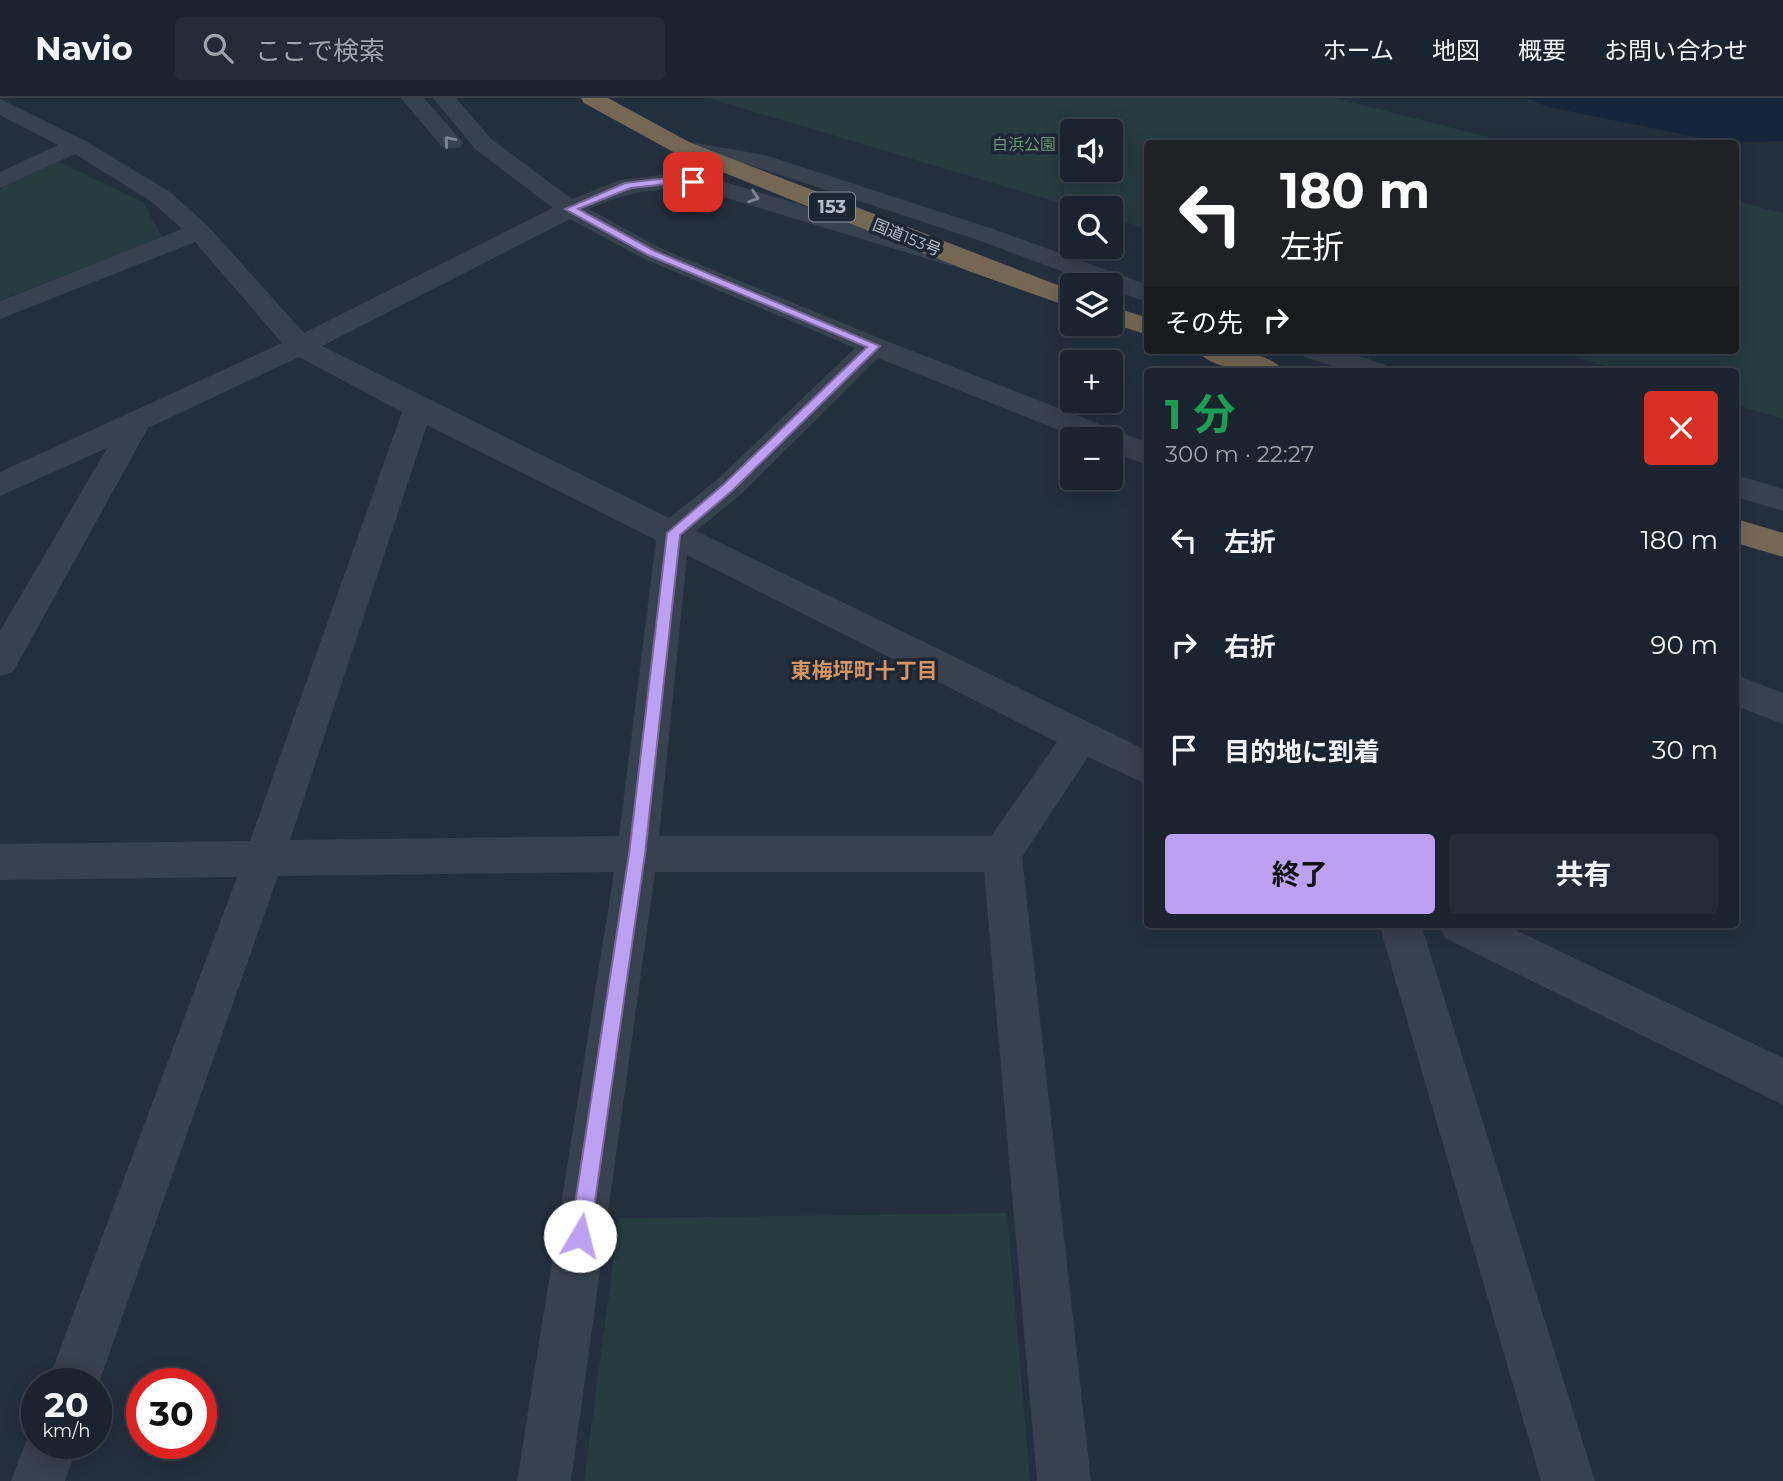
<!DOCTYPE html>
<html lang="ja">
<meta charset="utf-8">
<style>
body{margin:0;font-family:Montserrat,"Noto Sans JP",sans-serif;background:#242b36;color:#f1f3f6;height:100vh;display:flex;flex-direction:column;font-size:26px;white-space:nowrap}
*{box-sizing:border-box;margin:0}
p{font-size:23px;color:#a0a4aa}
.icon{flex:none;width:38px;height:38px;fill:none;stroke:currentColor;stroke-width:2;stroke-linecap:round;stroke-linejoin:round}
.map{position:relative;flex:1;overflow:hidden}
.side{position:absolute;left:1144px;top:270px;width:595px;height:560px;display:flex;flex-direction:column;background:#1b232e;border-radius:7px;box-shadow:0 4px 18px #0003,0 0 0 2px #39404a}
.side>*{flex:none}
.top-card{position:absolute;left:1144px;top:42px;width:595px;height:214px;border-radius:7px;box-shadow:0 4px 18px #0003,0 0 0 2px #39404a;background:#202124;color:#fff;overflow:hidden}
.controls{position:absolute;left:1060px;top:21px;display:grid;gap:14px}
.controls a{display:grid;place-items:center;width:63px;height:63px;border-radius:7px;background:#1b232e;box-shadow:0 4px 18px #0003,0 0 0 2px #39404a;font-size:35px}
.speed{position:absolute;left:21px;top:1270px;display:flex;gap:14px;font-size:35px;font-weight:700;text-align:center}
.speed>*{display:grid;place-content:center;width:91px;height:91px;border-radius:50%;background:#1b232e;box-shadow:0 4px 18px #0003,0 0 0 2px #39404a;line-height:1}
.speed small{font-size:18px;font-weight:400}
.speed .limit{border:10px solid #d22;background:#fff;color:#111}
.pin{position:absolute;display:grid;place-items:center;width:60px;height:60px;color:#fff;margin:-30px;border-radius:14px;box-shadow:0 4px 10px #0006}
.me{position:absolute;width:77px;margin:-38px;rotate:8deg;stroke-linejoin:round;filter:drop-shadow(0 0 5px #0008)}
.turn{display:flex;align-items:center;gap:24px;height:147px;padding:0 21px;font-size:32px}
.turn .icon{width:91px;height:91px;stroke-width:2.5}
.turn b{display:block;font-size:49px;line-height:60px}
.then{display:flex;align-items:center;height:66px;padding:0 21px;background:#0003;gap:14px;font-size:26px}
.round{display:grid;place-items:center;flex:none;width:74px;height:74px;border-radius:7px;background:#242b36}
.head{display:flex;align-items:center;justify-content:space-between;height:119px;padding:0 21px}
h1{font-size:42px;font-weight:700;line-height:52px;color:#1e9e55}
.action{display:flex;gap:14px;margin-top:auto;padding:14px 21px}
.action a{flex:1;height:80px;border-radius:7px;background:#bca0f2;color:#111;font-size:28px;font-weight:700;line-height:80px;text-align:center}
.action a+a{background:#242b36;color:#f1f3f6}
ul{padding:0;list-style:none}
li{display:flex;align-items:center;gap:21px;height:105px;padding:0 21px}
li div{flex:1}
li b{display:block;font-size:26px}
li em{font-style:normal}
header{display:flex;align-items:center;gap:42px;box-sizing:border-box;height:98px;padding:0 35px;background:#1b232e;border-bottom:2px solid #39404a}
header strong{font-size:33px}
nav{display:flex;gap:38px;margin-inline-start:auto;font-size:24px}
.search{width:490px;height:63px;background:#242b36;display:flex;align-items:center;gap:18px;box-sizing:border-box;padding:0 24px;border-radius:7px;color:#a0a4aa;font-size:26px}
.map>svg:first-child{display:block}
.green{fill:#263c3f;fill-rule:evenodd}
.water{fill:#17263c}
.lines{fill:none;stroke-linecap:round;stroke-linejoin:round}
.minor{fill:#38414e;fill-rule:evenodd}
.highway{fill:#746855;fill-rule:evenodd}
.oneway{stroke:#7c8592}
.route{fill:#bca0f2;stroke:#7a689d;stroke-width:2}
.labels{text-anchor:middle;stroke-width:7;stroke-linejoin:round;paint-order:stroke}
.far-park-label{font-size:16px;fill:#6b9a76;stroke:#1d2633}
.far-street-label{font-size:16px;fill:#b4bcc9;stroke:#1d2633}
.shield{fill:#1d2633;stroke:#878f9c;stroke-width:2}
.shield-label{font-size:18px;font-weight:bold;fill:#b4bcc9}
.neighbourhood-label{font-size:21px;font-weight:bold;fill:#d59563;stroke:#1d2633}
</style>
<header>
<strong>Navio</strong>
<div class="search"><svg class="icon" aria-label="search" viewBox="0 0 24 24"><circle cx="10" cy="10" r="6"/><path d="M15 15l6 6"/></svg>ここで検索</div>
<nav><a>ホーム</a><a>地図</a><a>概要</a><a>お問い合わせ</a></nav>
</header>
<div class="map">
<svg width="1783" height="1383" viewBox="0 0 1783 1383">
<rect width="100%" height="100%" fill="#242f3e"/>
<g class="green">
<path d="M708 0H1334L1512 45 1148 46V131L1111 120V110H1077ZM1111 33V72H1073V33Z"/>
<polygon points="49,59 144,105 162,140 0,202 0,94 4,87"/>
<polygon points="1736,103 1783,115 1783,321 1736,307 1736,273 1623,273 1553,252 1736,252"/>
<polygon points="1007,1115 1030,1383 584,1383 619,1120"/>
</g>
<polygon class="water" points="1526,0 1783,0 1783,43 1726,45 1548,9"/>
<g class="lines">
<g class="minor">
<polygon points="401,0 424,0 459,40 463,45 459,50 443,50"/>
<path d="M433 0H456L491 41 572 101 620 82 676 75 719 82 960 155 964 160 960 165 951 168 707 94C665 88 628 92 589 111L660 150 884 242 1148 345V367L1111 354V341H1081L878 260 740 397 696 433 1148 653V687L1088 659 1022 759 1091 1383H1037L984 774H655L571 1383H517L614 774 278 778 96 1293V1286H47L237 779 0 782V746L250 743 402 314 299 259 148 330 13 574 0 578V533L107 350 0 398V374L282 245 195 144 0 221V203L182 131 152 104 75 56 0 90V74L58 47 0 17V1L84 42 170 94 208 128 304 235 553 110 475 51ZM570 121 642 160 855 250 718 381 669 420 322 248ZM427 327 656 442 619 738 290 742ZM687 457 1057 644 991 738H659Z"/>
<polygon points="683,43 765,57 993,131 1148,187 1148,204 1111,192 1111,187 1099,187 975,141 753,68 675,55 671,50 675,45"/>
<polygon points="1298,252 1341,252 1386,267 1390,273 1347,273 1302,258"/>
<polygon points="1736,377 1783,391 1783,413 1736,399"/>
<polygon points="1736,577 1783,595 1783,626 1736,608"/>
<polygon points="1379,826 1421,826 1595,1383 1541,1383"/>
<polygon points="1439,826 1503,826 1783,960 1783,1007 1445,840"/>
<polygon points="37,1325 37,1346 78,1346 65,1383 11,1383 32,1327"/>
</g>
<g class="highway">
<polygon points="581,0 608,0 691,45 1073,193 1073,210 971,174 675,55 584,5"/>
<polygon points="1111,208 1148,220 1148,237 1111,225"/>
<path d="M1197 252C1220 252 1269 251 1283 273 1260 273 1212 274 1197 252Z"/>
<polygon points="1736,421 1783,435 1783,459 1736,445"/>
</g>
</g>
<defs><path id="oneway-chevron" d="M-2-3.5L2.5 0L-2 3.5" fill="none" stroke-width="1.6" stroke-linecap="round" stroke-linejoin="round" transform="scale(1.75)"/></defs>
<g class="oneway">
<use href="#oneway-chevron" transform="translate(449 43) rotate(-131)"/>
<use href="#oneway-chevron" transform="translate(754 99) rotate(18)"/>
</g>
<polygon class="route" points="676,79 698,84 693,87 676,85 631,90 578,111 655,153 880,248 733,392 680,437 645,756 590,1138 587,1145 580,1148 573,1145 570,1138 629,756 667,435 724,386 867,249 648,157 565,111 625,85"/>
<g class="labels">
<g class="far-park-label">
<text x="1024" y="52">白浜公園</text>
</g>
<g class="far-street-label">
<text transform="translate(907 139) rotate(22)" y="6">国道153号</text>
</g>
<rect class="shield" x="809" y="94.5" width="46" height="29" rx="5"/>
<g class="shield-label">
<text x="832" y="115">153</text>
</g>
<g class="neighbourhood-label">
<text x="864" y="580">東梅坪町十丁目</text>
</g>
</g>
</svg>
<div class="controls">
<a><svg class="icon" aria-label="sound" viewBox="0 0 24 24"><path d="M4 9h4l5-4v14l-5-4H4zM17 9q2 3 0 6"/></svg></a>
<a><svg class="icon" aria-label="search" viewBox="0 0 24 24"><circle cx="10" cy="10" r="6"/><path d="M15 15l6 6"/></svg></a>
<a><svg class="icon" aria-label="layers" viewBox="0 0 24 24"><path d="M12 4l9 5-9 5-9-5zM3 14l9 5 9-5"/></svg></a>
<a>+</a>
<a>−</a>
</div>
<div class="speed"><div>20<small>km/h</small></div><div class="limit">30</div></div>
<div class="pin" style="left:693px;top:84px;background:#d93025"><svg class="icon" aria-label="arrive" viewBox="0 0 24 24"><path d="M6 21V4h12l-3 4 3 4H6"/></svg></div>
<svg class="me" style="left:580px;top:1138px" viewBox="-20 -20 40 40"><circle r="19" fill="#fff"/><path d="M0-13L10 11 0 6-10 11z" fill="#bca0f2"/></svg>
<div class="top-card">
<div class="turn"><svg class="icon" aria-label="left" viewBox="0 0 24 24"><path d="M17 20v-9H6M10 6l-5 5 5 5"/></svg><div><b>180 m</b>左折</div></div>
<div class="then">その先<svg class="icon" aria-label="right" viewBox="0 0 24 24"><path d="M7 20v-9h11M14 6l5 5-5 5"/></svg></div>
</div>
<section class="side">
<div class="head"><div><h1>1 分</h1><p>300 m · 22:27</p></div><a class="round" style="background:#d93025;color:#fff"><svg class="icon" aria-label="close" viewBox="0 0 24 24"><path d="M6 6l12 12M18 6L6 18"/></svg></a></div>
<ul>
<li><svg class="icon" aria-label="left" viewBox="0 0 24 24"><path d="M17 20v-9H6M10 6l-5 5 5 5"/></svg><div><b>左折</b></div><em>180 m</em></li>
<li><svg class="icon" aria-label="right" viewBox="0 0 24 24"><path d="M7 20v-9h11M14 6l5 5-5 5"/></svg><div><b>右折</b></div><em>90 m</em></li>
<li><svg class="icon" aria-label="arrive" viewBox="0 0 24 24"><path d="M6 21V4h12l-3 4 3 4H6"/></svg><div><b>目的地に到着</b></div><em>30 m</em></li>
</ul>
<div class="action"><a>終了</a><a>共有</a></div>
</section>
</div>
